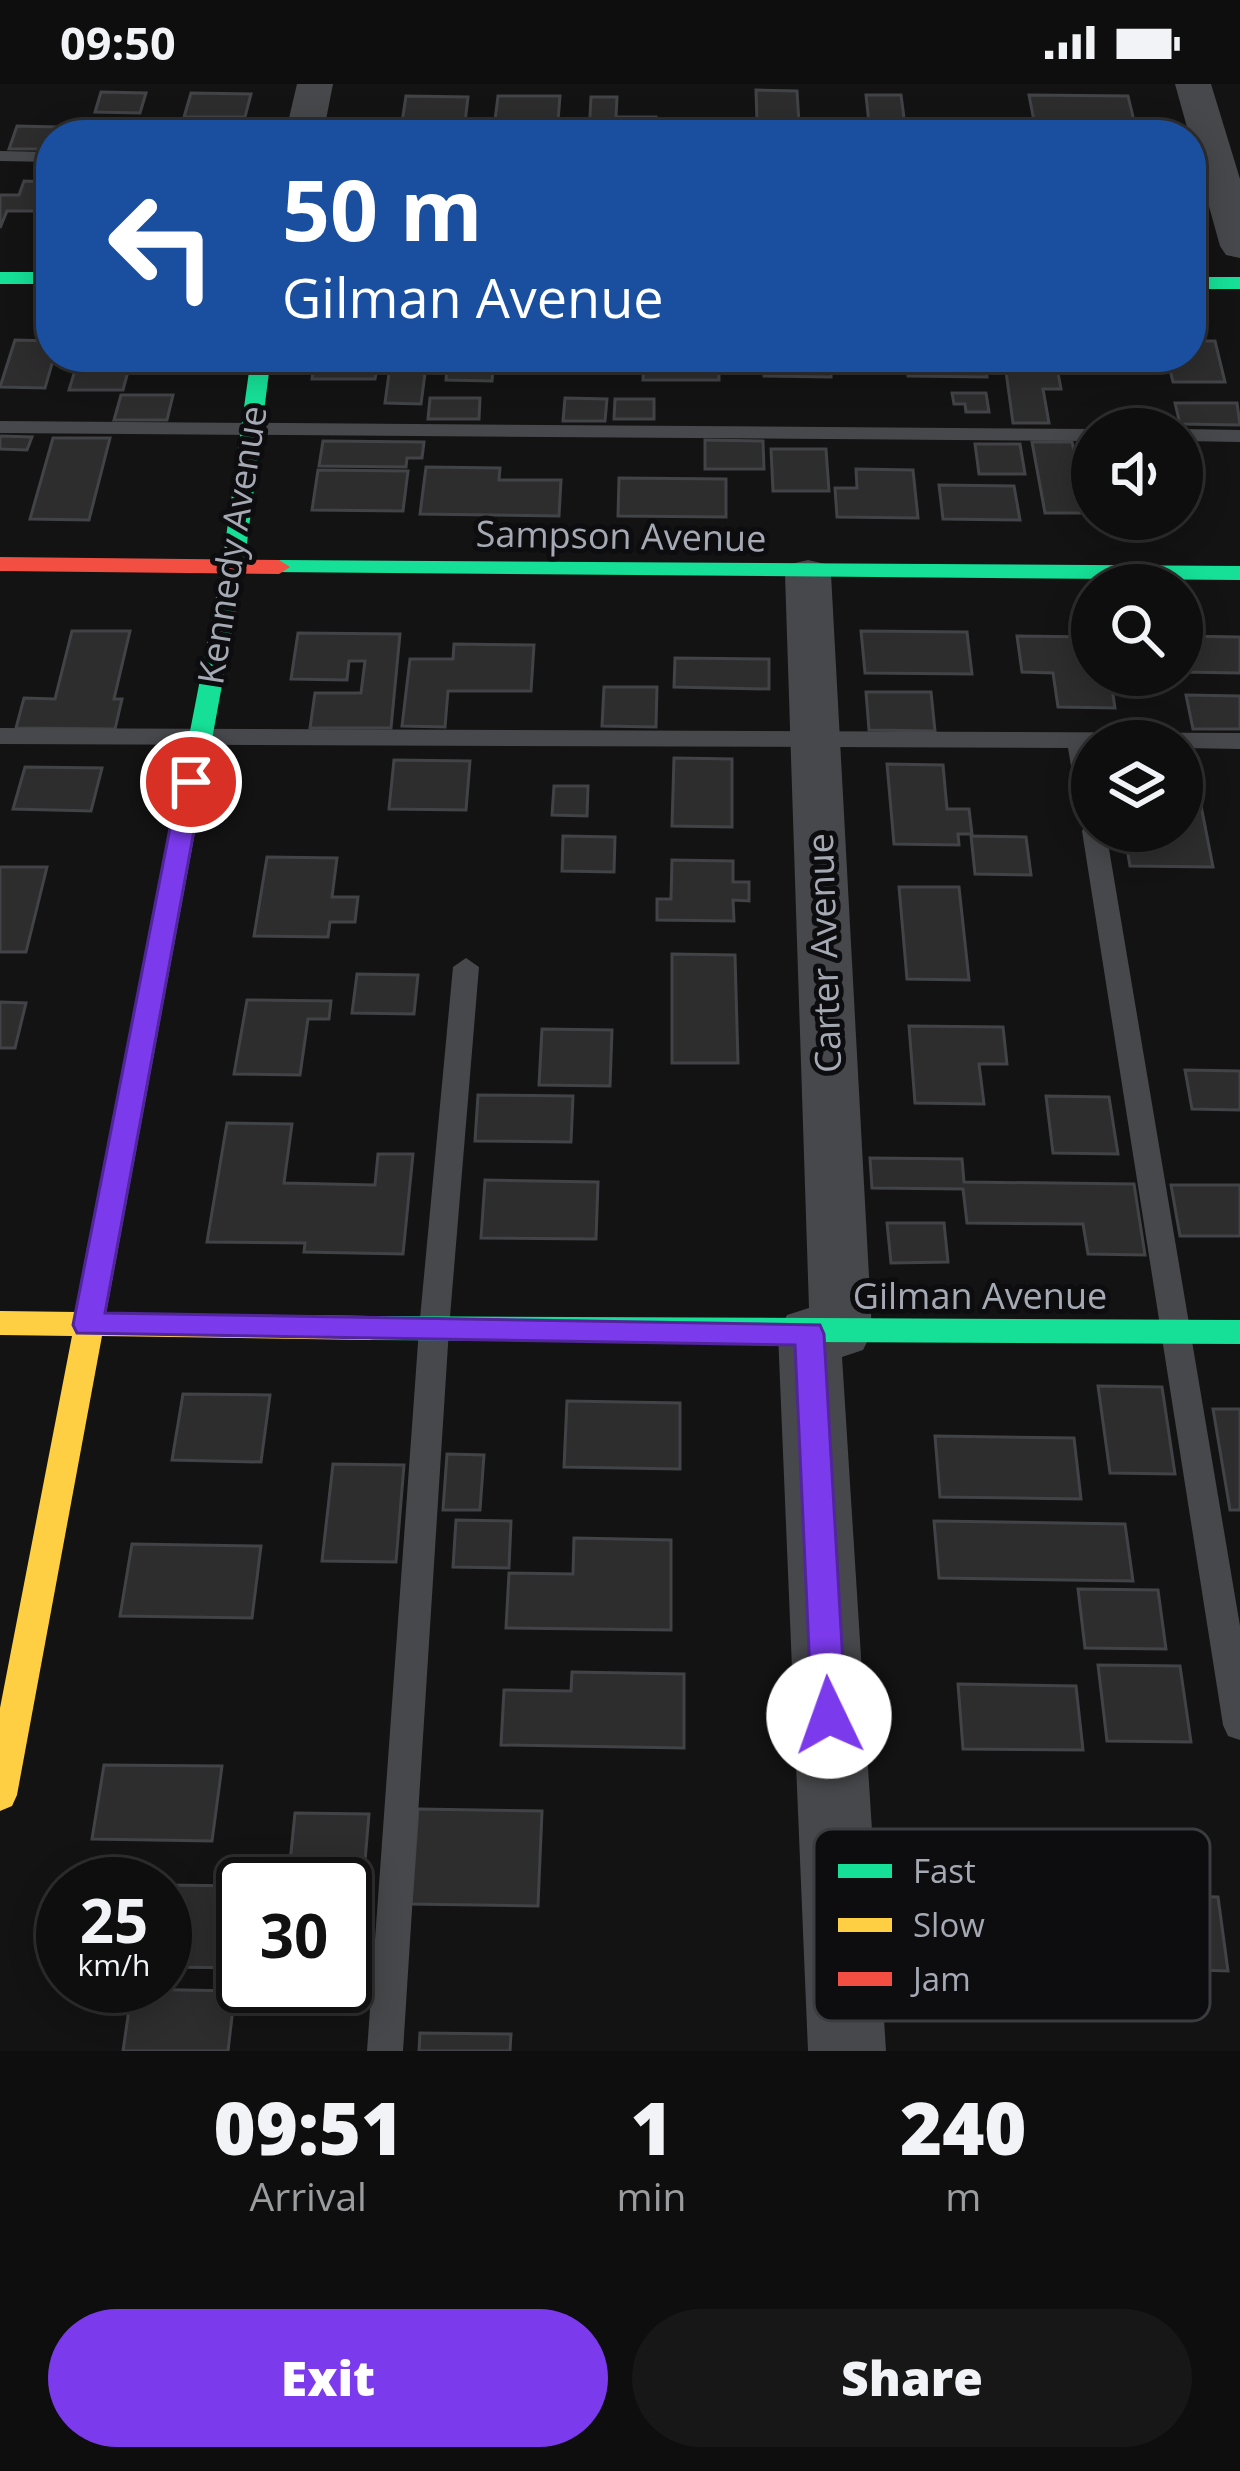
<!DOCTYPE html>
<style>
body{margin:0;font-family:"Open Sans",sans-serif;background:#171717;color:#f1f3f6;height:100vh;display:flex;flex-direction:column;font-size:45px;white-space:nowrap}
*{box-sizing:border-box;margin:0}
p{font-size:39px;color:#9b9c9e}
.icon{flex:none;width:66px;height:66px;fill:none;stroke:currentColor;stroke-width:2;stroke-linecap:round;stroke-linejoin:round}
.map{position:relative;height:1967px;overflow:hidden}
.side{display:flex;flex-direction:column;background:#0e0e0e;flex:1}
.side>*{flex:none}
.top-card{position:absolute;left:36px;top:36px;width:1170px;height:252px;border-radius:48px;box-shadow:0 6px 30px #0003,0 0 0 3px #2e2e2e;background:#1a4fa0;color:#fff;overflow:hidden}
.fabs{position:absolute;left:1071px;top:324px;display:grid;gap:24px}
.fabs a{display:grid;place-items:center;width:132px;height:132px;border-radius:50%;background:#0e0e0e;box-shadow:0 6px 30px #0003,0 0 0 3px #2e2e2e;font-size:60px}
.speed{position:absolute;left:36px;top:1773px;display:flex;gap:24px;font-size:60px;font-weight:700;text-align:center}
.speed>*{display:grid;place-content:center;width:156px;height:156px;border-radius:50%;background:#0e0e0e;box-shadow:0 6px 30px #0003,0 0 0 3px #2e2e2e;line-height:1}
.speed small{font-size:30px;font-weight:400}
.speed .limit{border:6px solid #111;border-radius:18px;background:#fff;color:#111}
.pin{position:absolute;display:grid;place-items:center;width:102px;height:102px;color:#fff;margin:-51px;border:6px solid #fff;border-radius:50%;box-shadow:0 3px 12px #0007}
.me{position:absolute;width:132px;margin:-66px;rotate:357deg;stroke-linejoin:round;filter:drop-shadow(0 0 9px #0008)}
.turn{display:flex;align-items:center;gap:42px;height:252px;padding:0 48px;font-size:54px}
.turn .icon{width:156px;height:156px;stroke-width:2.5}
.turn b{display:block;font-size:84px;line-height:102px}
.eta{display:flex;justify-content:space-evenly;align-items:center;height:204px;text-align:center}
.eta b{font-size:72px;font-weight:800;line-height:84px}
.button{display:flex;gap:24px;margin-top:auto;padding:24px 48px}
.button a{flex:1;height:138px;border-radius:72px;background:#7c3aed;color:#fff;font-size:48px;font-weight:800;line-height:138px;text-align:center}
.button a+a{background:#171717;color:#f1f3f6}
.status{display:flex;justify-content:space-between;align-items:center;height:84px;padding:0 60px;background:#0e0e0e;direction:ltr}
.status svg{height:33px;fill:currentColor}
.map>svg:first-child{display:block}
.building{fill:#2d2d2e;stroke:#424346;stroke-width:3}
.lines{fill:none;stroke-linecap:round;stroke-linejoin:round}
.lane{fill:#47484b;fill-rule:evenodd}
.street{fill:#47484b;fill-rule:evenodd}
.fast{fill:#16e098;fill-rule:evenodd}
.slow{fill:#ffcf43;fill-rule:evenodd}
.jam{fill:#f24e42;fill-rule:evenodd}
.route{fill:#7c3aed;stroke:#51269a;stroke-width:3}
.labels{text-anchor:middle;stroke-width:10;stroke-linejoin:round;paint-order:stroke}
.street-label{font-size:36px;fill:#a4a9b3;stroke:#0d0d0f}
.key{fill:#0d0d0f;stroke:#3a3c40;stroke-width:3}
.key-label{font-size:33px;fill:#a4a9b3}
</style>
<div class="status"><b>09:50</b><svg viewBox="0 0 49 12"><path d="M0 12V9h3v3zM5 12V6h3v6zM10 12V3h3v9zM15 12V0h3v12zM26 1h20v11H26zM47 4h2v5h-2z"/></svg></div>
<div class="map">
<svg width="1240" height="1967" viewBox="0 0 1240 1967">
<rect width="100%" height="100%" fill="#131313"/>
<g class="building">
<polygon points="756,6 797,7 799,39 757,38"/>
<polygon points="101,8 146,9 140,29 95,28"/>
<polygon points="191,9 251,10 245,33 184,33"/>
<polygon points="866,11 901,11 906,49 870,49"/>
<polygon points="1029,11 1128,12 1134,37 1034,37"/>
<polygon points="406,12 468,13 465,39 402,38"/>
<polygon points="498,12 560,12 558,37 495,36"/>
<polygon points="591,13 617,13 616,33 656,33 655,51 589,51"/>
<rect x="712" y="40" width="40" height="11"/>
<polygon points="17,42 56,43 49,65 9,65"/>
<polygon points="24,97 51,98 48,127 7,127 0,144 0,111 19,111"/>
<polygon points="15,256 51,257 54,273 45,304 0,303"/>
<polygon points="1191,257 1215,257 1225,298 1173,298 1167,273 1191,273"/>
<polygon points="79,273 132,273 123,306 69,306"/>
<polygon points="315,273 379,273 375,295 312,295"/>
<polygon points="448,273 494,273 492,297 446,296"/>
<polygon points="521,273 592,273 592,286 520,286"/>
<polygon points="644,273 719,273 719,296 643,296"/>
<polygon points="764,273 830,273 831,293 764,292"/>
<polygon points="906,273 984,273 987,293 908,292"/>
<polygon points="1004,273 1055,273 1061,305 1043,305 1049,339 1013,339"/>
<polygon points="390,282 426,282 421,320 385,319"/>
<polygon points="952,309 986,309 989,328 966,328 965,320 954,320"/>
<polygon points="121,311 173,311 167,336 114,336"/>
<polygon points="430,314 480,314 479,335 428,335"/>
<polygon points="565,314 607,315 605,337 563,337"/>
<polygon points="615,315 654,315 654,335 614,335"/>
<polygon points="1175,319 1237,319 1240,341 1180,340"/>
<polygon points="0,352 32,353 27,366 0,365"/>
<polygon points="53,354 110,354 89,436 30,435"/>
<polygon points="705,356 763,357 764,385 705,385"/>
<polygon points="323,357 424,358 422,374 407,374 406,383 319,382"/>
<polygon points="1032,358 1072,358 1082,403 1092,403 1092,429 1045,429"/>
<polygon points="975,360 1020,360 1025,390 979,390"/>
<polygon points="771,365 826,365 829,407 773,407"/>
<polygon points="426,383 500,384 499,396 561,396 559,432 420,430"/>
<polygon points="856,385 913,386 918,434 837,433 835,404 857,404"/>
<polygon points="318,386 408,387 403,427 312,426"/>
<polygon points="619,394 726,395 726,433 618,432"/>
<polygon points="939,401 1014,402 1020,436 943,435"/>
<polygon points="72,547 130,547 114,615 122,615 115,645 16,644 24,614 55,615"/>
<polygon points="861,547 967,548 972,590 865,589"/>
<polygon points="298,549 400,550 391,644 310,644 315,609 361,609 365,577 349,577 347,596 291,595"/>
<polygon points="1017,552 1092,553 1092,591 1110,591 1115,624 1058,623 1053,589 1022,588"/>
<polygon points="1182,552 1240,553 1240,589 1182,588"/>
<polygon points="454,560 534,561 531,607 448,607 445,643 402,642 410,575 453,575"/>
<polygon points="675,574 769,575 769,605 674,603"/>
<polygon points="604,603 657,603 656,643 602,642"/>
<polygon points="866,608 931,608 935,647 869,646"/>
<polygon points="1186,611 1240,612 1240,645 1193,645"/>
<polygon points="674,674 732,675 732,743 672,742"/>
<polygon points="394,676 470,677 466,726 389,725"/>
<polygon points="887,680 943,681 947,725 969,725 972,750 958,750 959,761 894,760"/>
<polygon points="25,683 102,684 91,727 13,725"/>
<polygon points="1182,700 1197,701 1213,783 1130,782 1124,747 1182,747"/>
<polygon points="554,702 588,702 587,732 552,731"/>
<polygon points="563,752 615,753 614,788 562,787"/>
<polygon points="971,752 1026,753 1031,791 975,790"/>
<polygon points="267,773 337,774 332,813 358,813 355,838 330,838 328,853 254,852"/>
<polygon points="672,776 733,777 733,798 749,798 749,817 733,816 734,837 657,836 657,815 671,815"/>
<polygon points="0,783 47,783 26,868 0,868"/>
<polygon points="899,803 959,803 969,896 907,895"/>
<polygon points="672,870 735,871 738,979 672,979"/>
<polygon points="357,890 418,891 414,930 352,929"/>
<polygon points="247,916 331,917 329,935 308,935 300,991 234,990"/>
<polygon points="0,918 26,919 15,964 0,964"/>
<polygon points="909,942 1003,943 1007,980 979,980 984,1020 915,1019"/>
<polygon points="542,945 612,946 610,1002 539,1001"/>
<polygon points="1185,986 1240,987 1240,1026 1192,1025"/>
<polygon points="478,1011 573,1012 571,1058 475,1057"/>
<polygon points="1046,1012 1109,1013 1118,1070 1053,1069"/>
<polygon points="227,1039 292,1040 284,1099 375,1101 378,1070 413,1070 403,1170 304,1168 305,1159 207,1158"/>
<polygon points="870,1074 962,1075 964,1098 1134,1100 1145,1171 1088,1170 1083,1140 967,1139 963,1105 872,1104"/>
<polygon points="485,1096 598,1098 596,1155 481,1154"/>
<polygon points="1171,1101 1240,1101 1240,1152 1180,1152"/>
<polygon points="887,1139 944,1139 948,1178 891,1179"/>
<polygon points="1098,1302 1162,1303 1175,1390 1110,1389"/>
<polygon points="183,1310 270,1311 261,1378 172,1376"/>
<polygon points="567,1317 680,1319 680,1385 564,1383"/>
<polygon points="1213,1325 1240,1325 1240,1426 1230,1426"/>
<polygon points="935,1352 1074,1354 1081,1415 940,1413"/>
<polygon points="447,1370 484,1371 480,1426 443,1426"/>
<polygon points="333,1380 404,1381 396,1478 322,1477"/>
<polygon points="456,1436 511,1437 509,1484 453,1483"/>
<polygon points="934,1437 1125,1440 1133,1497 939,1494"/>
<polygon points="574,1454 671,1456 671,1546 506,1544 509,1489 573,1490"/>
<polygon points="132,1460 261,1462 252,1534 120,1532"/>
<polygon points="1078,1505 1158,1506 1166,1565 1085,1564"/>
<polygon points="1098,1581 1180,1582 1191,1658 1107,1657"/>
<polygon points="572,1588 684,1590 684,1664 501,1661 504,1606 571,1607"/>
<polygon points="958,1600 1076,1602 1083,1666 963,1665"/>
<polygon points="104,1681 222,1682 212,1757 92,1755"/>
<polygon points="418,1725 542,1727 538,1822 411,1820"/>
<polygon points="295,1729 369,1730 364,1789 289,1788"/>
<polygon points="165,1801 243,1802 243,1884 165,1883"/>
<polygon points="1128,1811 1218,1813 1228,1887 1135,1884"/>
<polygon points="132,1905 235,1907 228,1967 123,1967"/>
<polygon points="420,1949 511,1950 510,1967 419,1967"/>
</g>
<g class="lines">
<g class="lane">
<polygon points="0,67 51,68 51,78 0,77"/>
<polygon points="0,337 1092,345 1093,345 1092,357 0,349"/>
<polygon points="1181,345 1182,345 1240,346 1240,358 1182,357"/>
<polygon points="0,644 1240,649 1240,665 1182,664 1182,657 1092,657 1092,747 1106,747 1240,1542 1240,1656 1228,1652 1223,1641 1082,747 1085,741 1080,735 1068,664 0,660"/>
<polygon points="466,874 479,883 449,1245 403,1967 367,1967 419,1245 453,883"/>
</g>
<g class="street">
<polygon points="297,0 333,0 323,51 285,51"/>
<polygon points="1175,0 1211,0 1240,95 1240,174 1226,171 1220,162"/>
<polygon points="808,476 825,480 831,490 872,1248 863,1266 842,1273 886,1967 808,1967 778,1249 787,1231 809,1224 785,490 791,480"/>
</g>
<g class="fast">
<rect x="0" y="188" width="51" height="12"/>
<rect x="1191" y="193" width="49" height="12"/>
<polygon points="251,273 271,273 244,482 121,1148 117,1156 97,1156 93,1148 222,482"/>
<polygon points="279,476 1240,482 1240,496 271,488 268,483"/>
<polygon points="370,1232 1240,1236 1240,1260 370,1256 360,1252 355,1244 360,1236"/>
</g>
<polygon class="slow" points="107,1137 117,1140 121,1148 106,1229 370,1232 380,1236 385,1244 380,1252 370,1256 102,1252 17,1711 12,1722 0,1727 0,1624 72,1252 0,1251 0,1227 77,1228 93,1148 97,1140"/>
<polygon class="jam" points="0,473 279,476 290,483 279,490 0,487"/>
</g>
<polygon class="route" points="191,690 203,698 105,1229 820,1241 824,1250 846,1632 841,1643 829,1647 817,1643 812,1632 795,1261 77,1249 73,1241 179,698"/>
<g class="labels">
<g class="street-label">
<text transform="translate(621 452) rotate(1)" y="13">Sampson Avenue</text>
<text transform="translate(232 461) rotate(-81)" y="13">Kennedy Avenue</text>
<text transform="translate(824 869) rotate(-92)" y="13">Carter Avenue</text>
<text x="980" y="1225">Gilman Avenue</text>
</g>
</g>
<rect x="814" y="1745" width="396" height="192" rx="18" class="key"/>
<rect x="838" y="1780" width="54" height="14" fill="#16e098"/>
<rect x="838" y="1834" width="54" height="14" fill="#ffcf43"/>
<rect x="838" y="1888" width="54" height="14" fill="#f24e42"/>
<g class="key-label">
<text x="913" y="1799">Fast</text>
<text x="913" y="1853">Slow</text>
<text x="913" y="1907">Jam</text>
</g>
</svg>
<div class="fabs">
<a><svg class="icon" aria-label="sound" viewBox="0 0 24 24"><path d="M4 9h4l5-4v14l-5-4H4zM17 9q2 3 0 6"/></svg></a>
<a><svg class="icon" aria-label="search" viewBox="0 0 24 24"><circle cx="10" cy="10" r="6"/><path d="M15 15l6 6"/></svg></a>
<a><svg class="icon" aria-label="layers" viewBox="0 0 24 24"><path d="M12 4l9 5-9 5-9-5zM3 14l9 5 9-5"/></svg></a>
</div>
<div class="speed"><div>25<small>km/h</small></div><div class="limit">30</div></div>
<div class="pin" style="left:191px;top:698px;background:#d93025"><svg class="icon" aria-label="arrive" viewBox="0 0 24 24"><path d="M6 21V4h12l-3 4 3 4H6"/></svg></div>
<svg class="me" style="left:829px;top:1632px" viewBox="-20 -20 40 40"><circle r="19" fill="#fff"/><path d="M0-13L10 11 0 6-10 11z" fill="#7c3aed"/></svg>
<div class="top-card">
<div class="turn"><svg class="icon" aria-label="left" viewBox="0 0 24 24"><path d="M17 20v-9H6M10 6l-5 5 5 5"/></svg><div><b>50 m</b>Gilman Avenue</div></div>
</div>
</div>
<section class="side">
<div class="eta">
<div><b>09:51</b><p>Arrival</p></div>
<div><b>1</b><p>min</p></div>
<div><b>240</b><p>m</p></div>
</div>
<div class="button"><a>Exit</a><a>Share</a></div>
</section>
